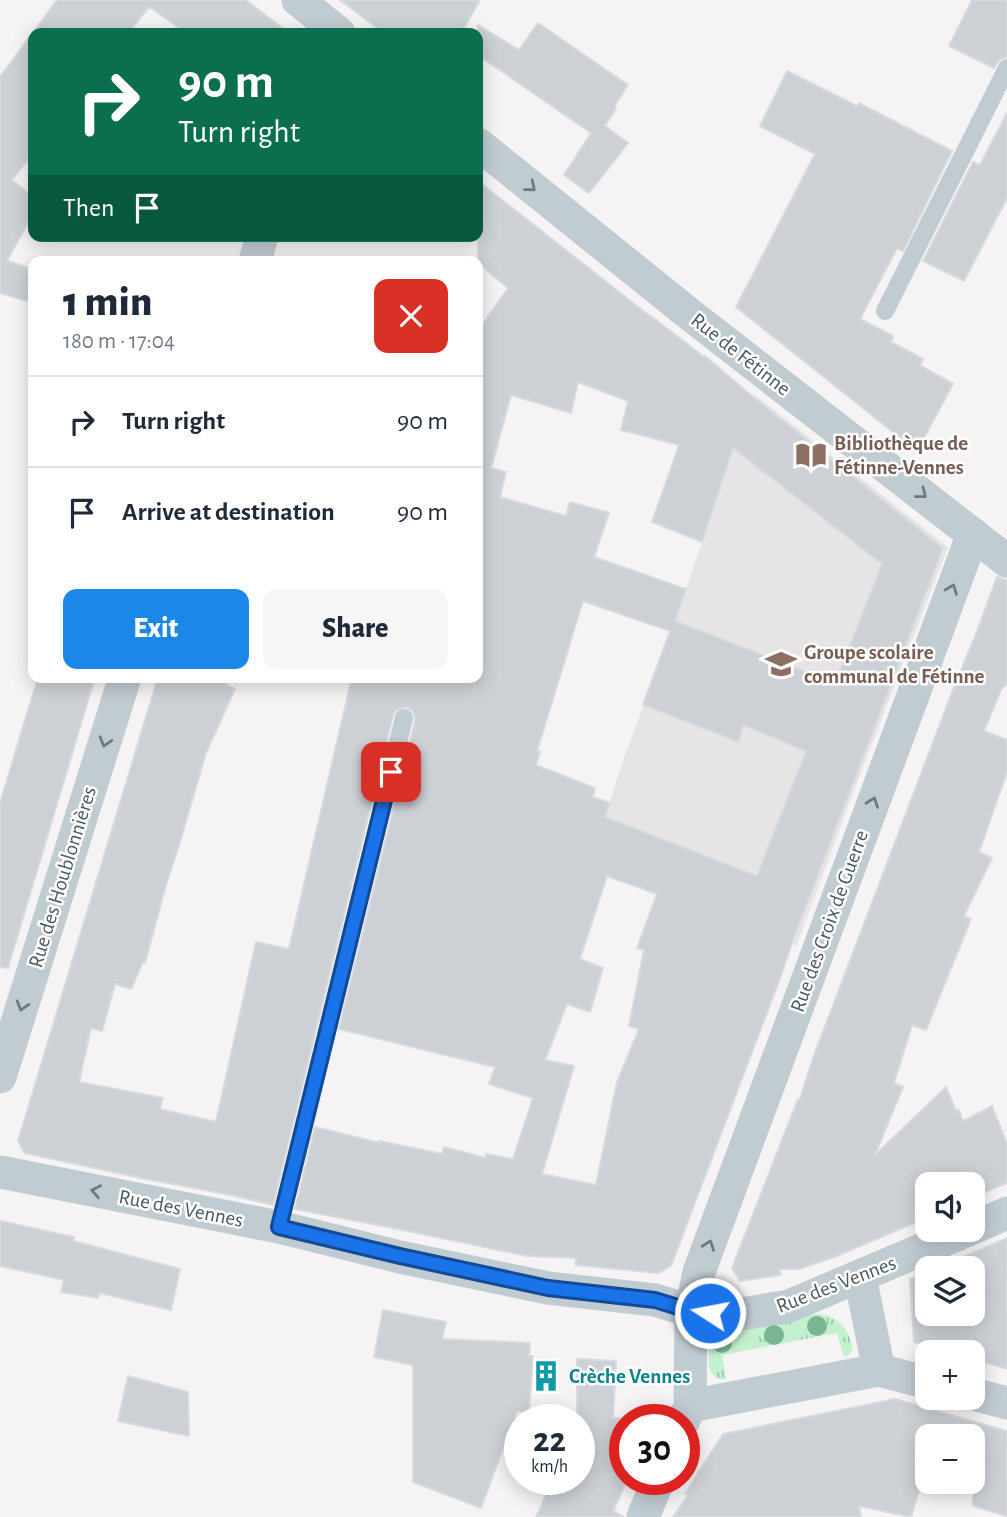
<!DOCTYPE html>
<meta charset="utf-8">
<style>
body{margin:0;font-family:"Alegreya Sans",sans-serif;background:#f6f6f7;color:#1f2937;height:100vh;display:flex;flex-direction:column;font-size:26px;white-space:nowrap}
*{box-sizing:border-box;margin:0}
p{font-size:23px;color:#747a83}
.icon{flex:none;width:38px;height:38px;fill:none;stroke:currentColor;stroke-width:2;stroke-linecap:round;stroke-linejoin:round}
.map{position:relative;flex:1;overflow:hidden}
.drawer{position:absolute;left:28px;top:256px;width:455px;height:427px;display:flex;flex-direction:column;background:#fff;border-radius:14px;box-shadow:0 4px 18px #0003}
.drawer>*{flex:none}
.banner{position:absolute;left:28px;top:28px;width:455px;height:214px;border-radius:14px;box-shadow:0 4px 18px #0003;background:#0b6e4f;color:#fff;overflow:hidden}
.controls{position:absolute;left:915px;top:1172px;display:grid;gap:14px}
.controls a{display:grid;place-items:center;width:70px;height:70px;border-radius:14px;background:#fff;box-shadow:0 4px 18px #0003;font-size:35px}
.speed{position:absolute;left:504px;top:1404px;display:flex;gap:14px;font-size:35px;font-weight:700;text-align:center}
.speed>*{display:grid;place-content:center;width:91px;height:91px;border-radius:50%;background:#fff;box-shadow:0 4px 18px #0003;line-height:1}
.speed small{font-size:18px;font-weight:400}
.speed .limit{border:10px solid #d22;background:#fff;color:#111}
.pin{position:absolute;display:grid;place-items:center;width:60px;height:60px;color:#fff;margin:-30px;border-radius:14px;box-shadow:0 4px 10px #0006}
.me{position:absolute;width:77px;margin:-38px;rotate:281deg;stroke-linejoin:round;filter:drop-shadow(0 0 5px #0008)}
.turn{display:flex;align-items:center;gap:24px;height:147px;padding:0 35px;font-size:32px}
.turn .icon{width:91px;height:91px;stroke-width:2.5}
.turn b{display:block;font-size:49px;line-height:60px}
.then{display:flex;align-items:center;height:66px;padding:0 35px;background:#0003;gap:14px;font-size:26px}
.round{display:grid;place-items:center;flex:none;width:74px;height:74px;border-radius:14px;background:#f6f6f7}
.summary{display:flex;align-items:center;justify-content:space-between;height:119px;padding:0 35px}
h1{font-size:42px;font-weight:800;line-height:52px}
.button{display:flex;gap:14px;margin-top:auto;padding:14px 35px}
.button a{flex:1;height:80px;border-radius:14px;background:#1b88e7;color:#fff;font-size:28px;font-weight:800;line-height:80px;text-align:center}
.button a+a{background:#f6f6f7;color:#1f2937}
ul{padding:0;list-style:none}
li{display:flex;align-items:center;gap:21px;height:91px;padding:0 35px;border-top:2px solid #e0e1e3}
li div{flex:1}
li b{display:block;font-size:26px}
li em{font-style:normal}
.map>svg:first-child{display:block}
.education{fill:#e6e4e5}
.grass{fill:url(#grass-tufts)}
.building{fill:#cdd0d5;stroke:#d7dade;stroke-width:2;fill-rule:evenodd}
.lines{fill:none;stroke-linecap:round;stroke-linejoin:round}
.service{stroke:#c1cbd2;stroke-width:18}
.minor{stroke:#c1cbd2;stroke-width:33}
.tree{fill:#7bb693}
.oneway{stroke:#6e7a83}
.route-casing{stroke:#114b97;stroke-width:18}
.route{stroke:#1a73e8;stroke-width:12}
.labels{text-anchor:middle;stroke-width:5;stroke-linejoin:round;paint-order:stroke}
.street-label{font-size:21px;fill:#4a5861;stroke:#fff}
.education-label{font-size:21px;font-weight:bold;fill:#785e54;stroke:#fff;text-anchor:start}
.culture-label{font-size:21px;font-weight:bold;fill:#0d838f;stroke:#fff;text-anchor:start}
</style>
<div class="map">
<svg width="1007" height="1517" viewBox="0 0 1007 1517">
<defs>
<pattern id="grass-tufts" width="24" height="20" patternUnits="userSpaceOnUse" patternTransform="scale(1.75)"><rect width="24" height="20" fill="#c3f1d0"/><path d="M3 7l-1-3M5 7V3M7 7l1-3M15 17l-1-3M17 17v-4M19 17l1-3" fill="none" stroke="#a0c6ac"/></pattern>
</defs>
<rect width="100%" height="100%" fill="#f5f3f3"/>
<polygon class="education" points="754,394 948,547 860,775 796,947 792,943 588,869 624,758 679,610 734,448 735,440"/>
<path class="grass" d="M815 1314C838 1315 848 1327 853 1349L849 1355 844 1357 837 1333 722 1355 726 1379H718C715 1376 712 1375 710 1370 706 1360 710 1338 719 1333Z"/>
<g class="building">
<polygon points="57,0 246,0 289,33 187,33 149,7 128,33 33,33 33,153 12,180 33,197 33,214 7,261 33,269 33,303 0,293 0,77"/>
<polygon points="340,0 480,0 461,33 384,33"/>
<polygon points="972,0 1007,0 1007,57 1000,59 994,68 949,46"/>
<polygon points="538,23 628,85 615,105 616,108 605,126 628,143 589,193 564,175 591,133 478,55 478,25 519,50"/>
<polygon points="787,71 857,106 859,103 952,151 903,251 897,248 860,319 893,336 891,342 923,359 920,365 953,384 917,451 736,307 815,154 760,126"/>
<polygon points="1007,113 1007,198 964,281 923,261 973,162 980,165"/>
<path d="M478 181 651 317V316L704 357 705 356 752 396 943 548 792 943 782 973 671 1266 658 1273 576 1265V1258L527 1256 403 1230 295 1209 315 1127 380 1143V1141L442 1154 444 1147 485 1158 486 1154 513 1159 533 1098 489 1084 495 1067 339 1029 415 721V716L412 710 406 707 396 710 393 715 273 1205 231 1195 141 1178 25 1153 18 1141 158 677H229L226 685 235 689 206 753 180 842 166 885 145 963 143 962 131 989 115 984 102 1031 91 1028 79 1082 163 1098 160 1109 216 1122 256 942 289 949 352 677H478V331L508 288 478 263ZM578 382 628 401 621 430 679 445 652 522 702 542 733 448 882 564 835 683 675 621 686 589 594 557 609 513 570 502 566 516 500 497 506 472 491 468 511 395 571 413ZM583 601 670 631 643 705 739 742 743 725 806 751 757 876 605 817 610 803 593 797 595 788 536 765 540 752 537 751ZM607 876 657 894 637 948 644 950 629 1026 639 1029 617 1082 596 1185 542 1174 574 1066 545 1060 567 1004 590 1012 603 968 580 959Z"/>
<polygon points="997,577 1007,580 1007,683 1001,690 984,731 1007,740 1007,772 979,852 992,858 964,916 971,919 926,1030 912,1025 894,1083 903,1087 875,1155 946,1087 956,1111 959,1110 963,1121 992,1106 1007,1144 1007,1183 973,1197 973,1185 928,1185 928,1217 837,1256 799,1269 779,1269 781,1275 740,1281 732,1268 798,1099 800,1099 813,1058 954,687 976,634"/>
<polygon points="38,677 95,677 8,968 0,967 0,803"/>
<polygon points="0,1221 74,1237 73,1241 180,1269 171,1310 100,1293 98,1298 61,1292 64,1280 0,1266"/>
<polygon points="1007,1238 1007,1369 973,1359 973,1353 953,1353 914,1342 910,1279 928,1272 928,1314 973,1314 973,1269 935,1269"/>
<polygon points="383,1310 446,1322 442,1339 530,1343 529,1356 533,1356 529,1412 517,1411 481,1508 413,1482 413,1365 374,1357"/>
<polygon points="577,1359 616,1361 613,1418 619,1418 618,1432 625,1435 625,1485 613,1511 624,1517 536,1517 550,1486 565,1492 570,1479 579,1479 579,1419 577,1419"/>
<polygon points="128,1376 188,1392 189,1436 118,1421"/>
<polygon points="895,1399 1007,1431 1007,1516 973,1506 973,1490 947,1482 973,1482 973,1437 928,1437 928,1477 924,1476 911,1517 859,1506 861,1517 673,1517 688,1495 685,1494 723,1434"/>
</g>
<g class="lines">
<g class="service">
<polyline points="885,311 1007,68"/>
<polyline points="279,1227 404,718"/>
</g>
<g class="minor">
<polyline points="298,0 339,33"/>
<polyline points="478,144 688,313 1007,561"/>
<polyline points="255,261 262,236"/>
<polyline points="0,1077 125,677"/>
<polyline points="0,1172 279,1227 400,1257 548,1288 655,1300 691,1311 730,1316 789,1306 968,1230"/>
<polyline points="973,1228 1007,1213"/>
<polyline points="860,1277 879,1370"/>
<polyline points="973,1394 1007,1403"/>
<polyline points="690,1406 879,1370 928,1383"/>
<polyline points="684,1420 690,1406 691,1311 699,1272 973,534"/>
<polyline points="643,1517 659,1479"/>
</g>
</g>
<g class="tree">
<circle cx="817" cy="1326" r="10"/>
<circle cx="774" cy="1335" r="10"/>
<circle cx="722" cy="1343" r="10"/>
</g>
<defs><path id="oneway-chevron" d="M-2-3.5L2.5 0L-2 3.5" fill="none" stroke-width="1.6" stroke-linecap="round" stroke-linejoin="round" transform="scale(1.75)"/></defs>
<g class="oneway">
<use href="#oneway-chevron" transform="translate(531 187) rotate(39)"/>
<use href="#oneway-chevron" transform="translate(922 494) rotate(38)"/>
<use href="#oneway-chevron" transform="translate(952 589) rotate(-69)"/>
<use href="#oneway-chevron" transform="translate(105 742) rotate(107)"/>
<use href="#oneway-chevron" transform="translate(873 802) rotate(-70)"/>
<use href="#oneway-chevron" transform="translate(22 1006) rotate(107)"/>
<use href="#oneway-chevron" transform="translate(96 1191) rotate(-169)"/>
<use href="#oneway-chevron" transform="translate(709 1245) rotate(-70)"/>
</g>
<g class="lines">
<defs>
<polyline id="route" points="391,772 279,1227 400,1256 548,1288 655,1300 691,1311 710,1313"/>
</defs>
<use href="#route" class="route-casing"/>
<use href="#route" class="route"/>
</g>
<defs>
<symbol id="library-bare" viewBox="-9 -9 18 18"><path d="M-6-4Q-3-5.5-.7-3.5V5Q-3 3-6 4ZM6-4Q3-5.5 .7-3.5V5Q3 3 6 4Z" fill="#8d6e63" stroke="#fff" stroke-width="2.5" paint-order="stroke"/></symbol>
<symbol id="school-bare" viewBox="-9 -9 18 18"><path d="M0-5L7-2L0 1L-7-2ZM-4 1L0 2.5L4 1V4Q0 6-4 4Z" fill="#8d6e63" stroke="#fff" stroke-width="2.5" paint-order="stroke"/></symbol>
<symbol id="building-bare" viewBox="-9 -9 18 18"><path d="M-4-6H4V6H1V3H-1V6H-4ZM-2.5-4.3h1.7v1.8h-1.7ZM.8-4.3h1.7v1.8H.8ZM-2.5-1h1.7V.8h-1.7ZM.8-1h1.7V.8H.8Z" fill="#0f9aa8" stroke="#fff" stroke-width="2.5" paint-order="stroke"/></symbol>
</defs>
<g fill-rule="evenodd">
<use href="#library-bare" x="789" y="433" width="44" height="44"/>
<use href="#school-bare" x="759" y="642" width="44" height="44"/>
<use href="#building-bare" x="524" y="1354" width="44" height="44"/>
</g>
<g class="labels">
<g class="street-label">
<text transform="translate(741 354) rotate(38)" y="7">Rue de Fétinne</text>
<text transform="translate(62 877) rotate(-73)" y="7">Rue des Houblonnières</text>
<text transform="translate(829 921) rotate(-70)" y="7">Rue des Croix de Guerre</text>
<text transform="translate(181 1208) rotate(11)" y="7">Rue des Vennes</text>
<text transform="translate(836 1284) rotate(-21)" y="7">Rue des Vennes</text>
</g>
<g class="education-label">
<text x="834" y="450">Bibliothèque de<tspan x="834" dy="24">Fétinne-Vennes</tspan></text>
<text x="804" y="659">Groupe scolaire<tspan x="804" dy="24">communal de Fétinne</tspan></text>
</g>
<g class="culture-label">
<text x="569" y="1383">Crèche Vennes</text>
</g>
</g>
</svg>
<div class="controls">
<a><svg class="icon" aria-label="sound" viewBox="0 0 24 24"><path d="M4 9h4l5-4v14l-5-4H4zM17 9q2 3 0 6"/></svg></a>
<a><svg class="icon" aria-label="layers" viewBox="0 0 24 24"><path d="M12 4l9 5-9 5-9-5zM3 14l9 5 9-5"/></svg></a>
<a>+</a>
<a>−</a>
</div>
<div class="speed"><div>22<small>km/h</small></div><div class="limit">30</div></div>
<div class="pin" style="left:391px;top:772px;background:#d93025"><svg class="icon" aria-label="arrive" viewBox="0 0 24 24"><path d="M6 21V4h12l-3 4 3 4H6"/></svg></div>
<svg class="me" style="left:710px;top:1313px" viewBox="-20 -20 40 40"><circle r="17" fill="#1a73e8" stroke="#fff" stroke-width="3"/><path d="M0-11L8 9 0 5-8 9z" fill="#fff"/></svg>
<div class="banner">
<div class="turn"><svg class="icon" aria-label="right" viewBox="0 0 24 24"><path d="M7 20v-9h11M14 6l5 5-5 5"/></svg><div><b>90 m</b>Turn right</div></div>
<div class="then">Then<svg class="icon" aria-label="arrive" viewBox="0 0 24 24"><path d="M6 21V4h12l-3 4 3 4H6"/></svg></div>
</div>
<section class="drawer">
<div class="summary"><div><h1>1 min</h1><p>180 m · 17:04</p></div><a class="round" style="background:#d93025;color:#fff"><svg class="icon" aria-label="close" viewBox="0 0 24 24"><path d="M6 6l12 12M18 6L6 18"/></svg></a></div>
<ul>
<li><svg class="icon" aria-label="right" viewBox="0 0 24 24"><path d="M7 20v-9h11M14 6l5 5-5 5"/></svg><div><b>Turn right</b></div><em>90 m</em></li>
<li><svg class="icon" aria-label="arrive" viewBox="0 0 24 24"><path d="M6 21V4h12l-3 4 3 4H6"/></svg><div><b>Arrive at destination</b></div><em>90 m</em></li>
</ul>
<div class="button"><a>Exit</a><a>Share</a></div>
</section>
</div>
